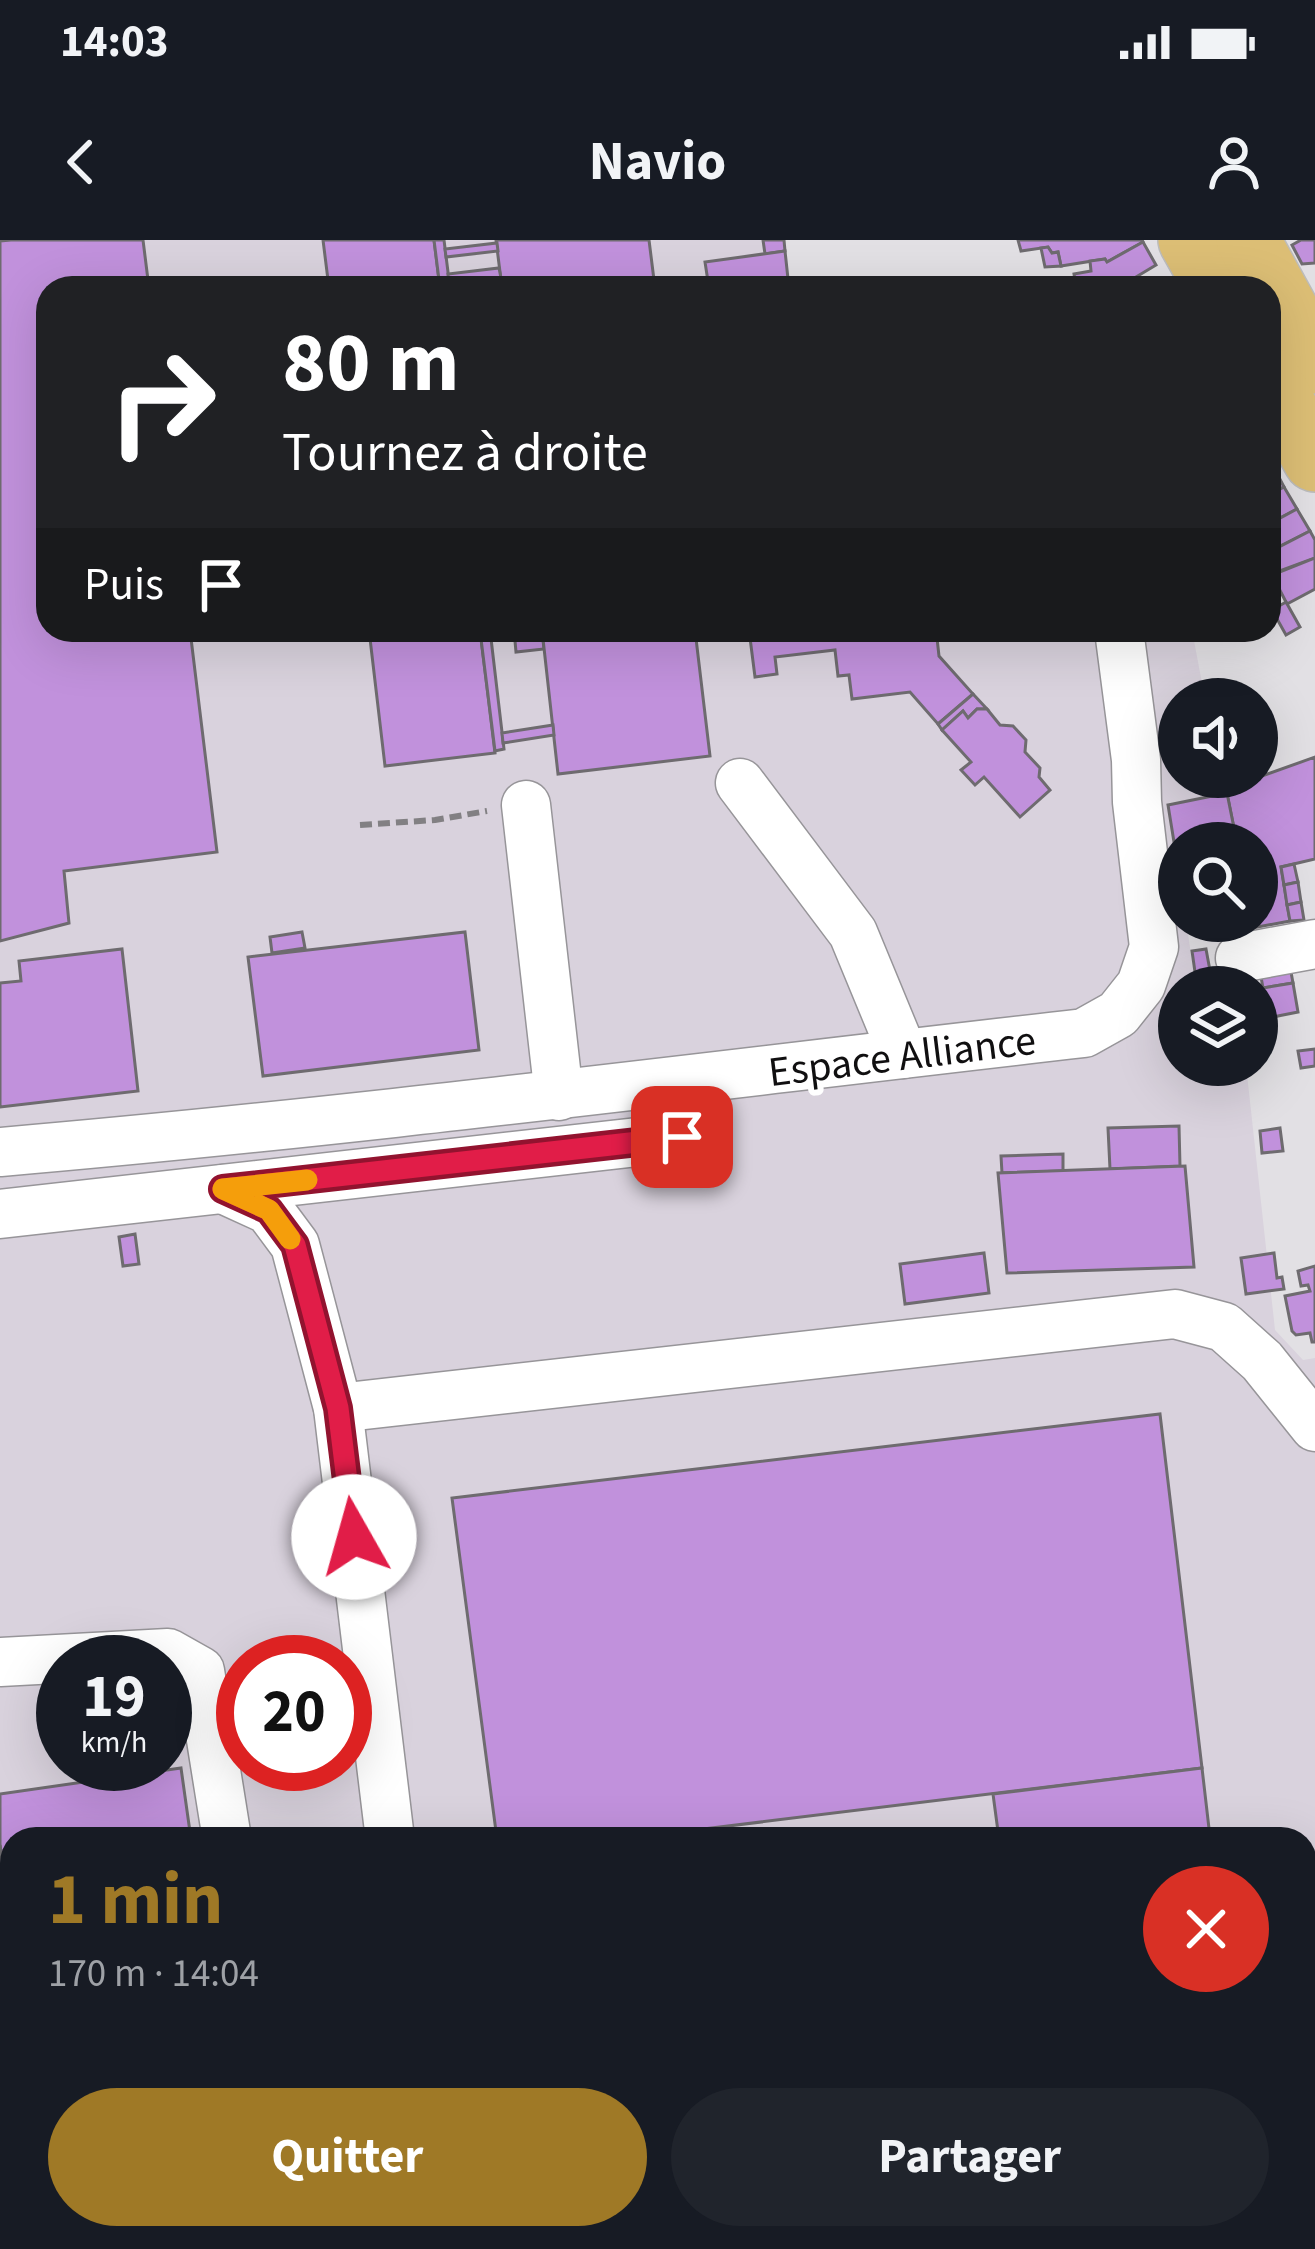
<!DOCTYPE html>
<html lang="fr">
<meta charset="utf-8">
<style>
body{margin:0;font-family:"Source Sans 3",sans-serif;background:#20242c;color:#f1f3f6;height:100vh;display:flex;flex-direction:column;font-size:45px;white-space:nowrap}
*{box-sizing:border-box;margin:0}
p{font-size:39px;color:#9ea1a6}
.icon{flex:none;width:66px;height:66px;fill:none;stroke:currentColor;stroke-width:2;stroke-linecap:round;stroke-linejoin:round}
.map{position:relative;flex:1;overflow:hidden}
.drawer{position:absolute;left:0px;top:1587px;width:1317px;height:423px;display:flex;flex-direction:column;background:#171b24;border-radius:36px 36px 0 0;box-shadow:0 12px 48px #0002}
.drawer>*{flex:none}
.hud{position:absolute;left:36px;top:36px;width:1245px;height:366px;border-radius:36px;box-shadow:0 12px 48px #0002;background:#202124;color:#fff;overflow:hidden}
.controls{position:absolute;left:1158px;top:438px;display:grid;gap:24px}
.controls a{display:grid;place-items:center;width:120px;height:120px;border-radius:50%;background:#171b24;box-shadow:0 12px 48px #0002;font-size:60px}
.speed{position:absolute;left:36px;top:1395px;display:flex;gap:24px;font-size:60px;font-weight:700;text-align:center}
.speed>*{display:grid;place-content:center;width:156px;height:156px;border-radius:50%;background:#171b24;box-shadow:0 12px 48px #0002;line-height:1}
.speed small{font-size:30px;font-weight:400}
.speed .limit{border:18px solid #d22;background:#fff;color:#111}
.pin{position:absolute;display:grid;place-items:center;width:102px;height:102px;color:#fff;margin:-51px;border-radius:24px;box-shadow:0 6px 18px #0006}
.me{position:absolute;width:132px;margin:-66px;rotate:353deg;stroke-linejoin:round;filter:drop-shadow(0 0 9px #0008)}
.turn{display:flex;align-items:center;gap:42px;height:252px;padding:0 48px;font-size:54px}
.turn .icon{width:156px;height:156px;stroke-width:2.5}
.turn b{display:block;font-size:84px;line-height:102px}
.then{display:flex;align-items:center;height:114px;padding:0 48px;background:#0003;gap:24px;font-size:45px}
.round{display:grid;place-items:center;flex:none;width:126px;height:126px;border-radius:63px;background:#20242c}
.overview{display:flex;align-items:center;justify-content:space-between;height:204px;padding:0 48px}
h1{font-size:72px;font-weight:700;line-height:90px;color:#9f7926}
.action{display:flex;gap:24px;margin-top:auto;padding:24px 48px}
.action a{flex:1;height:138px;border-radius:72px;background:#9f7926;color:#fff;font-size:48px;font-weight:700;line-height:138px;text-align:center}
.action a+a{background:#20242c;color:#f1f3f6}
.status{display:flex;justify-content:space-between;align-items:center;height:84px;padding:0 60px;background:#171b24;direction:ltr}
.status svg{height:33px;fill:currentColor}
header{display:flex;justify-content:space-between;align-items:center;height:156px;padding:0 48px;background:#171b24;font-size:54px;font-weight:700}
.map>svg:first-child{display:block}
.built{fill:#d9d2dd;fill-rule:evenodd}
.water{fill:#a778c1}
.building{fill:#c191dc;stroke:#6e6b6f;stroke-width:3}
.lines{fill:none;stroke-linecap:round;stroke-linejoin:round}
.minor-casing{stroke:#979599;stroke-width:51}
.major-casing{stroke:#bcbcbc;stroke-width:66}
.path{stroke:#828083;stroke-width:6;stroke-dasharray:12 6;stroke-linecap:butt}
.minor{stroke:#fff;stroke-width:48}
.major{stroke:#dcbe75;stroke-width:63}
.route-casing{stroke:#92132f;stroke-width:30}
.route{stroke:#e11d48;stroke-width:21}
.slow{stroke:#f59e0b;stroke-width:21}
.labels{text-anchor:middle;stroke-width:12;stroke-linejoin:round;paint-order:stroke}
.street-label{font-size:42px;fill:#100f10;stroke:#fff}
</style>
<div class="status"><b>14:03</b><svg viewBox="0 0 49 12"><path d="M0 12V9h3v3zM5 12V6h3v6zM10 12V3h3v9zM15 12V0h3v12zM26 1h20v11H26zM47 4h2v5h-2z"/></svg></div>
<header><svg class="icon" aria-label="back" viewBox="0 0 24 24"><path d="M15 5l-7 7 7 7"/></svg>Navio<svg class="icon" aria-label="person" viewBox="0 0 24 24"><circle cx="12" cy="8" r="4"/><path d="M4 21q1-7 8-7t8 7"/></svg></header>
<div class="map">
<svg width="1315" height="2009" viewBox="0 0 1315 2009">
<rect width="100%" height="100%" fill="#e2e0e4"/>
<path class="built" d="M0 0H775L781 48H48V390H1192L1205 459H1179V537H1219L1222 554 1168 563 1179 634V681H1186L1196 747H1179V825H1246L1275 1090 1303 1120 1315 1118V2009H0ZM63 1422H165V1524H63ZM243 1422H345V1524H243ZM12 1599H1305V1998H12Z"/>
<polygon class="water" points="117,1998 306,1998 308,2009 119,2009"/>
<g class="building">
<polygon points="11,0 143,0 149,48 48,48 48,390 190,390 217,612 64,631 69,683 0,701 0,1"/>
<polygon points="323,0 434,0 440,48 329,48"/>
<polygon points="434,0 444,0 450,48 440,48"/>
<polygon points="496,0 649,0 655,48 502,48"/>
<polygon points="763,0 784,0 785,11 765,14"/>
<polygon points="1018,0 1142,0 1143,2 1107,22 1105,19 1061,26 1058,12 1052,13 1048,7 1021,11"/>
<polygon points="1301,0 1315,0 1315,23 1302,24 1292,5"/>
<polygon points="1143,2 1156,25 1126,43 1123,38 1076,46 1074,34 1091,31 1090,21 1105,19 1107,22"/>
<polygon points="497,3 498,11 446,17 445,9"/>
<polygon points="1048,7 1052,13 1058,12 1061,26 1045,27 1041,8"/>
<polygon points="785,11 789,48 709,48 705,22"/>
<polygon points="499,28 501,38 449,43 448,34"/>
<polygon points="1273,226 1284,247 1269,255 1269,228"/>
<polygon points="1284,247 1297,269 1269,284 1269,255"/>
<polygon points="1297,269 1310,291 1269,312 1269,284"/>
<polygon points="1310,291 1315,300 1315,318 1277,332 1269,318 1269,312"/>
<polygon points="1315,318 1315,349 1287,364 1272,335"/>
<polygon points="1286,362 1300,387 1286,395 1272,370"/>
<polygon points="369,390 480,390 495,513 385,526"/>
<polygon points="490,390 504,509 495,511 480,391"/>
<polygon points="514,390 542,390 544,409 516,412"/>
<polygon points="542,390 695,390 710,516 558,534"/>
<polygon points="749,390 922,390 923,399 937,398 939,416 973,454 938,484 910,452 852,459 849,435 838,436 835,410 775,417 777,434 755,437"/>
<polygon points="973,454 987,469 977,469 968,478 963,471 942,490 938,484"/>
<polygon points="977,469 987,469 1000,485 1013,486 1026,500 1025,512 1040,528 1039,537 1050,550 1020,577 984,537 975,545 961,530 971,522 942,490 963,471 968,478"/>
<polygon points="553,485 554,495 503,503 502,493"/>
<polygon points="1315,517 1315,619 1281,627 1290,681 1252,688 1251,681 1257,681 1257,603 1237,603 1226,549"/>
<polygon points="1227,553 1237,603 1179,603 1179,633 1168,565"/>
<polygon points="1294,624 1298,642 1284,645 1281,627"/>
<polygon points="1298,642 1301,662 1287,665 1284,645"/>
<polygon points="1301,662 1304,680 1290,681 1287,665"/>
<polygon points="302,692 305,708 272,713 270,697"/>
<polygon points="465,692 479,810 263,836 248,717"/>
<polygon points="122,709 138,851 0,867 0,743 21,741 19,721"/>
<polygon points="1206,709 1211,736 1196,739 1192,711"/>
<polygon points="1289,721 1293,743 1263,748 1259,726"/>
<polygon points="1225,734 1228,747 1198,747 1196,739"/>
<polygon points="1293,743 1298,772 1268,778 1263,748"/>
<polygon points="1315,809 1315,826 1301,828 1298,811"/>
<polygon points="1179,886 1180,926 1110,929 1108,888"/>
<polygon points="1280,888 1283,911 1262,913 1260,891"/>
<polygon points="1063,914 1063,931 1002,933 1001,916"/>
<polygon points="1185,926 1194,1027 1007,1033 998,933"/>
<polygon points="135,994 139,1024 123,1026 119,997"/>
<polygon points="984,1013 989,1053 905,1064 900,1024"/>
<polygon points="1274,1013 1277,1038 1282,1037 1284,1049 1246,1054 1241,1018"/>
<polygon points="1315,1026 1315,1102 1312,1102 1310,1093 1296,1095 1292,1091 1285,1056 1310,1051 1308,1045 1301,1046 1298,1031"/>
<polygon points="1160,1174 1202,1528 622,1599 497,1599 452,1258"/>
<polygon points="181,1528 191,1599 12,1599 12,1687 0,1605 0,1554"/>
<polygon points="1202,1528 1210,1597 999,1599 993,1554"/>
<polygon points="0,1605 10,1673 0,1675"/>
</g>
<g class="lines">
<defs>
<g id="minor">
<polyline points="740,543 853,693 903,814"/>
<polyline points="526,565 559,856"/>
<polyline points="1240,718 1315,704"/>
<path d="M0 912C362 881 723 834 1084 793L1118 774 1141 745 1154 707 1137 562 1136 520 1119 390"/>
<polyline points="223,949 269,970 295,1005 338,1168 390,1599"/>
<polyline points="0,974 682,897"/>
<polyline points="338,1168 1175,1074 1224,1087 1262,1121 1315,1187"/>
<polyline points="0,1422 168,1413 200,1431 227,1599"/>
<polyline points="0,1916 12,1931"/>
<polyline points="95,1998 98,2009"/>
<polyline points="437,1998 438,2009"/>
</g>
<g id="major">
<polyline points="1190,0 1217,48"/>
<polyline points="1248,0 1315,122"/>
<polyline points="1269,139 1315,220"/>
</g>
</defs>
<use href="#minor" class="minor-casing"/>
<use href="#major" class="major-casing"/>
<polyline class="path" points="360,585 435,580 487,571"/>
<use href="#minor" class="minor"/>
<use href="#major" class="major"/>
</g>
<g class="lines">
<defs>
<polyline id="route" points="354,1297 338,1168 295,1005 269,970 223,949 682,897"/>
</defs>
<use href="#route" class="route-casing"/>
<use href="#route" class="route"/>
<polyline class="slow" points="290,999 269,970 223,949 307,940"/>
</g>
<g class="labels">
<g class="street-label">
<text transform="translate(902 815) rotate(-7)" y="15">Espace Alliance</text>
</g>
</g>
</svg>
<div class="controls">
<a><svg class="icon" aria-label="sound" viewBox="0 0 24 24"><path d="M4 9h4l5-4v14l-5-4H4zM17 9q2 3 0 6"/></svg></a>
<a><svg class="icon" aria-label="search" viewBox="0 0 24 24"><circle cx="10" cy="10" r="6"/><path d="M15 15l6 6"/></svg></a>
<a><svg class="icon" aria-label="layers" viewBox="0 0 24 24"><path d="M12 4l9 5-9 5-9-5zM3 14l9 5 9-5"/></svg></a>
</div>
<div class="speed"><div>19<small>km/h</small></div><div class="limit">20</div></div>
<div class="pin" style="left:682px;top:897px;background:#d93025"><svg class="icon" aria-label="arrive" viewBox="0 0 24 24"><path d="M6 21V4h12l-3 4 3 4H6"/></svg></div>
<svg class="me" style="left:354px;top:1297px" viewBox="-20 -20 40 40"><circle r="19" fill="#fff"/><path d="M0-13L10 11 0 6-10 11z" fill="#e11d48"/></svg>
<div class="hud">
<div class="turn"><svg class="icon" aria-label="right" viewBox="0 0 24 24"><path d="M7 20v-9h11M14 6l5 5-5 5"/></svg><div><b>80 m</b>Tournez à droite</div></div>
<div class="then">Puis<svg class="icon" aria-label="arrive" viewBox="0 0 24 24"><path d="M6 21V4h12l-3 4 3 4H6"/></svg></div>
</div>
<section class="drawer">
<div class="overview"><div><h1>1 min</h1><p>170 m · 14:04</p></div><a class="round" style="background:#d93025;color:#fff"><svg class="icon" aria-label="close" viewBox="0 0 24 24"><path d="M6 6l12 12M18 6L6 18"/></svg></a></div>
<div class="action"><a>Quitter</a><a>Partager</a></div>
</section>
</div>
